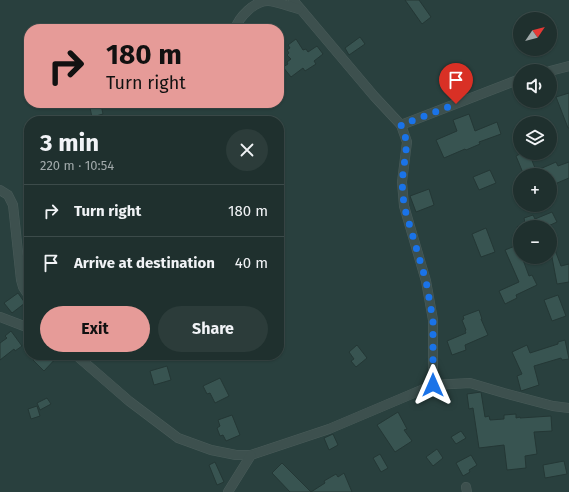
<!DOCTYPE html>
<meta charset="utf-8">
<style>
body{margin:0;font-family:"Fira Sans",sans-serif;background:#2c3c3a;color:#f1f3f6;height:100vh;display:flex;flex-direction:column;font-size:15px;white-space:nowrap}
*{box-sizing:border-box;margin:0}
p{font-size:13px;color:#a1a9aa}
.icon{flex:none;width:22px;height:22px;fill:none;stroke:currentColor;stroke-width:2;stroke-linecap:round;stroke-linejoin:round}
.map{position:relative;flex:1;overflow:hidden}
.panel{position:absolute;left:24px;top:116px;width:260px;height:244px;display:flex;flex-direction:column;background:#1f302e;border-radius:16px;box-shadow:0 1px 3px #0004,0 0 0 1px #3c4b4a}
.panel>*{flex:none}
.guide{position:absolute;left:24px;top:24px;width:260px;height:84px;border-radius:16px;box-shadow:0 1px 3px #0004,0 0 0 1px #3c4b4a;background:#e69b98;color:#111;overflow:hidden}
.needle{width:26px;rotate:55deg}
.tools{position:absolute;left:513px;top:12px;display:grid;gap:8px}
.tools a{display:grid;place-items:center;width:44px;height:44px;border-radius:50%;background:#1f302e;box-shadow:0 1px 3px #0004,0 0 0 1px #3c4b4a;font-size:20px}
.pin{position:absolute;display:grid;place-items:center;width:34px;height:34px;color:#fff;margin:-41px -17px;border-radius:50% 50% 50% 0;rotate:-45deg;box-shadow:0 0 4px #0007}
.pin .icon{rotate:45deg}
.me{position:absolute;width:44px;margin:-22px;rotate:0deg;stroke-linejoin:round;filter:drop-shadow(0 0 3px #0008)}
.turn{display:flex;align-items:center;gap:14px;height:84px;padding:0 16px;font-size:18px}
.turn .icon{width:52px;height:52px;stroke-width:2.5}
.turn b{display:block;font-size:28px;line-height:34px}
.round{display:grid;place-items:center;flex:none;width:42px;height:42px;border-radius:21px;background:#2c3c3a}
.overview{display:flex;align-items:center;justify-content:space-between;height:68px;padding:0 16px}
h1{font-size:24px;font-weight:700;line-height:30px}
.button{display:flex;gap:8px;margin-top:auto;padding:8px 16px}
.button a{flex:1;height:46px;border-radius:24px;background:#e69b98;color:#111;font-size:16px;font-weight:700;line-height:46px;text-align:center}
.button a+a{background:#2c3c3a;color:#f1f3f6}
ul{padding:0;list-style:none}
li{display:flex;align-items:center;gap:12px;height:52px;padding:0 16px;border-top:1px solid #3c4b4a}
li div{flex:1}
li b{display:block;font-size:15px}
li em{font-style:normal}
.map>svg:first-child{display:block}
.building{fill:#385451;stroke:#243735}
.lines{fill:none;stroke-linecap:round;stroke-linejoin:round}
.street-casing{stroke:#4a5c5a;stroke-width:10}
.street{stroke:#3d504e;stroke-width:9}
.route{stroke:#1a73e8;stroke-width:7;stroke-dasharray:0 12.6}
</style>
<div class="map">
<svg width="569" height="492" viewBox="0 0 569 492">
<rect width="100%" height="100%" fill="#29403e"/>
<g class="building">
<polygon points="405,0 419,0 431,17 422,24"/>
<polygon points="360,37 365,44 349,55 345,48"/>
<polygon points="296,39 303,50 306,49 308,52 317,46 323,54 314,61 316,64 305,71 303,68 291,77 283,67 288,64 287,62 291,59 287,55 289,53 287,50 290,48 288,45"/>
<polygon points="569,93 569,128 568,128 556,97"/>
<polygon points="101,105 103,114 92,117 90,108"/>
<polygon points="469,114 475,131 497,122 501,134 479,142 480,144 466,150 465,149 444,158 436,140 457,131 453,120"/>
<polygon points="522,153 529,153 535,168 523,173 516,156"/>
<polygon points="556,162 558,166 569,162 569,178 550,186 550,175 542,175 540,169"/>
<polygon points="490,170 496,183 479,190 473,177"/>
<polygon points="429,189 434,205 416,212 410,196"/>
<polygon points="552,212 557,222 546,227 517,227 525,223 524,218 533,215 535,219"/>
<polygon points="486,228 495,252 481,257 472,234"/>
<polygon points="520,244 520,257 522,257 529,276 532,275 537,285 516,295 517,298 505,304 499,291 519,282 505,250"/>
<polygon points="555,250 561,266 569,264 569,282 557,284 551,252"/>
<polygon points="18,293 25,303 12,313 4,303"/>
<polygon points="558,295 566,316 552,321 544,300"/>
<polygon points="479,310 482,319 481,319 488,335 465,345 466,350 452,355 447,341 466,333 465,331 466,330 462,320 464,319 463,316"/>
<polygon points="11,331 22,346 15,351 14,349 0,360 0,343 7,338 5,336"/>
<polygon points="565,340 569,359 562,360 561,358 534,366 539,385 521,391 517,376 522,374 512,352 527,345 530,353 558,344 558,342"/>
<polygon points="357,345 367,358 356,367 351,361 354,359 349,352"/>
<polygon points="38,355 59,355 44,371 33,360"/>
<polygon points="167,366 171,380 154,385 150,371"/>
<polygon points="220,378 229,396 215,403 210,393 207,394 203,386"/>
<polygon points="481,392 485,417 489,416 490,420 504,419 504,415 516,414 516,418 520,417 520,418 551,416 552,431 534,432 537,454 525,456 526,468 507,470 504,445 479,448 473,408 469,409 467,394"/>
<polygon points="47,398 51,404 40,410 37,403"/>
<polygon points="37,406 40,416 31,419 28,409"/>
<polygon points="398,412 407,429 404,430 412,441 395,452 377,425"/>
<polygon points="232,415 240,435 226,441 223,435 220,436 217,428 220,426 218,420"/>
<polygon points="461,431 466,438 456,444 451,437"/>
<polygon points="333,434 338,445 329,450 324,438"/>
<polygon points="437,449 443,458 433,466 426,457"/>
<polygon points="380,454 388,468 381,472 373,458"/>
<polygon points="471,455 477,465 469,470 470,472 463,476 456,463"/>
<polygon points="564,461 567,474 545,478 543,465"/>
<polygon points="215,462 224,482 217,485 209,465"/>
<polygon points="282,463 311,492 290,492 272,473"/>
<polygon points="344,473 352,492 311,492 325,483 324,481 336,474 338,477"/>
</g>
<g class="lines">
<defs>
<g id="street">
<polyline points="293,0 374,96 401,125 407,142 402,182 404,206 426,281 433,320 433,385"/>
<path d="M235 29C239 17 254 1 268 1 275 1 291 7 299 9"/>
<polyline points="550,71 569,66"/>
<polyline points="401,125 520,79"/>
<polyline points="0,190 8,195 13,205 21,280 23,287 29,296"/>
<polyline points="0,317 29,328"/>
<polyline points="76,355 129,401 178,438 211,450 236,455 251,455 329,429 433,385 470,383 504,393 553,406 569,408"/>
<polyline points="466,487 467,492"/>
<polyline points="228,492 251,455"/>
</g>
</defs>
<use href="#street" class="street-casing"/>
<use href="#street" class="street"/>
</g>
<g class="lines">
<polyline class="route" points="433,385 433,320 426,281 404,206 402,182 407,142 401,125 456,104"/>
</g>
</svg>
<div class="tools">
<a><svg class="needle" viewBox="-14 -14 28 28"><path d="M0-13l5 13h-10z" fill="#e53935"/><path d="M0 13l5-13h-10z" fill="#a1a9aa"/></svg></a>
<a><svg class="icon" aria-label="sound" viewBox="0 0 24 24"><path d="M4 9h4l5-4v14l-5-4H4zM17 9q2 3 0 6"/></svg></a>
<a><svg class="icon" aria-label="layers" viewBox="0 0 24 24"><path d="M12 4l9 5-9 5-9-5zM3 14l9 5 9-5"/></svg></a>
<a>+</a>
<a>−</a>
</div>
<div class="pin" style="left:456px;top:104px;background:#d93025"><svg class="icon" aria-label="arrive" viewBox="0 0 24 24"><path d="M6 21V4h12l-3 4 3 4H6"/></svg></div>
<svg class="me" style="left:433px;top:385px" viewBox="-20 -20 40 40"><path d="M0-17L14 15 0 8-14 15z" fill="#1a73e8" stroke="#fff" stroke-width="4"/></svg>
<div class="guide">
<div class="turn"><svg class="icon" aria-label="right" viewBox="0 0 24 24"><path d="M7 20v-9h11M14 6l5 5-5 5"/></svg><div><b>180 m</b>Turn right</div></div>
</div>
<section class="panel">
<div class="overview"><div><h1>3 min</h1><p>220 m · 10:54</p></div><a class="round"><svg class="icon" aria-label="close" viewBox="0 0 24 24"><path d="M6 6l12 12M18 6L6 18"/></svg></a></div>
<ul>
<li><svg class="icon" aria-label="right" viewBox="0 0 24 24"><path d="M7 20v-9h11M14 6l5 5-5 5"/></svg><div><b>Turn right</b></div><em>180 m</em></li>
<li><svg class="icon" aria-label="arrive" viewBox="0 0 24 24"><path d="M6 21V4h12l-3 4 3 4H6"/></svg><div><b>Arrive at destination</b></div><em>40 m</em></li>
</ul>
<div class="button"><a>Exit</a><a>Share</a></div>
</section>
</div>
